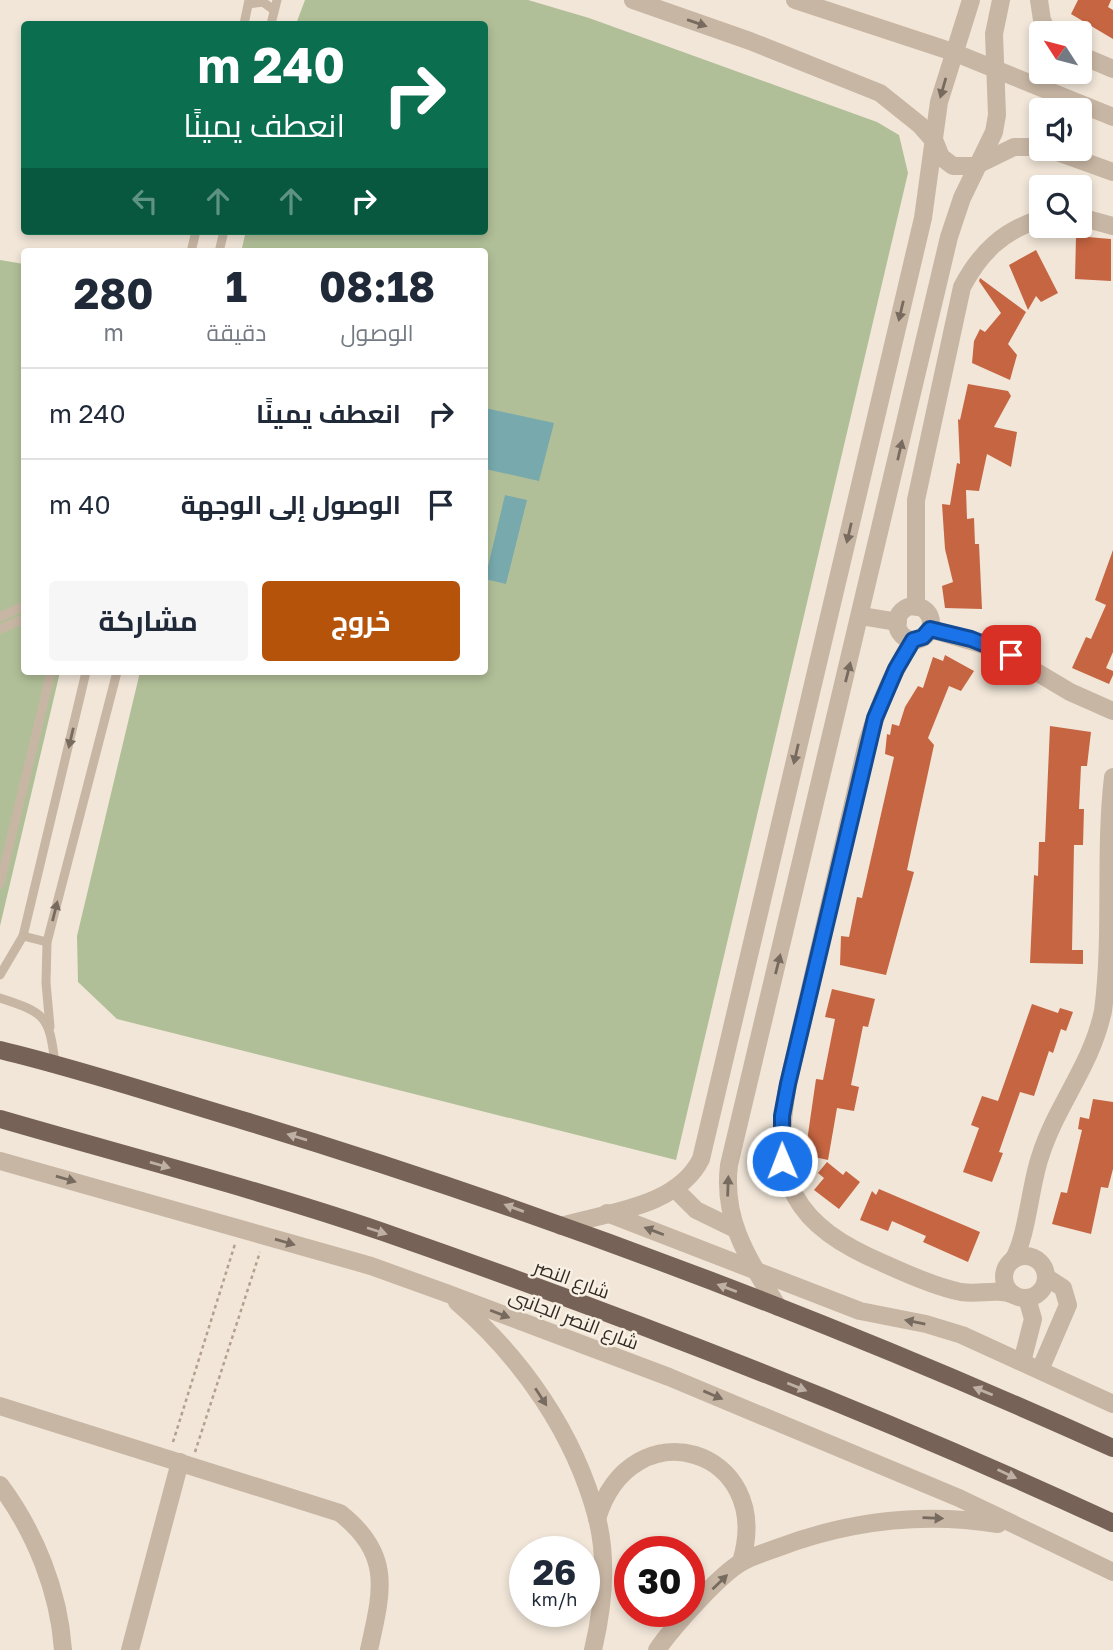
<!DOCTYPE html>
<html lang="ar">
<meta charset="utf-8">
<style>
body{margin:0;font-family:"Golos Text",Cairo,sans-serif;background:#f6f6f7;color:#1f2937;direction:rtl;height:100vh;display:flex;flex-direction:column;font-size:26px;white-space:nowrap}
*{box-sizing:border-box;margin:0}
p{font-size:23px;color:#747a83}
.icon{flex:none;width:38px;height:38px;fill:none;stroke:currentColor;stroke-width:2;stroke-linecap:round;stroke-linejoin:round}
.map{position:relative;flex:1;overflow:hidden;direction:ltr}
.details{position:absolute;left:21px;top:248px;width:467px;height:427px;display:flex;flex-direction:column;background:#fff;border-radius:7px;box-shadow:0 4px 10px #0003;direction:rtl}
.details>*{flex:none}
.guide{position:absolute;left:21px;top:21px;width:467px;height:214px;border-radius:7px;box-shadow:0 4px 10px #0003;direction:rtl;background:#0b6e4f;color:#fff;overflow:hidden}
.needle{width:46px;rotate:306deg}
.tools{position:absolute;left:1029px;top:21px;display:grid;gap:14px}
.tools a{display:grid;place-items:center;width:63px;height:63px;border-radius:7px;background:#fff;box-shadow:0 4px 10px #0003;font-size:35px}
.speed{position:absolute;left:509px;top:1536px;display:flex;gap:14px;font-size:35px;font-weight:700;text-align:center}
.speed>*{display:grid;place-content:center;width:91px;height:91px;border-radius:50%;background:#fff;box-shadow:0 4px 10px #0003;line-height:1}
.speed small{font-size:18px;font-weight:400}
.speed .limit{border:10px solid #d22;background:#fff;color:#111}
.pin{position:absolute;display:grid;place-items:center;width:60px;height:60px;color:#fff;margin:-30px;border-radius:14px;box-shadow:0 4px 10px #0006}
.me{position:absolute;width:77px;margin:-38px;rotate:359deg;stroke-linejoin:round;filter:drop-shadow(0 0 5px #0008)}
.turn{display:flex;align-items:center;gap:24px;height:147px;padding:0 28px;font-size:32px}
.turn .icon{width:91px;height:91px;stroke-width:2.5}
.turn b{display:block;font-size:49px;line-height:60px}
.lanes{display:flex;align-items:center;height:66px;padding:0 28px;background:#0003;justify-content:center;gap:35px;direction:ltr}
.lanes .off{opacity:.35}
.eta{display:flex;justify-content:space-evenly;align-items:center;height:119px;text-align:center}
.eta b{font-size:42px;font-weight:700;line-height:49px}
.button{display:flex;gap:14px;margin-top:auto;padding:14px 28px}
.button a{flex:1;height:80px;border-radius:7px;background:#b45309;color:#fff;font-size:28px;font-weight:700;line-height:80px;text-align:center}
.button a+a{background:#f6f6f7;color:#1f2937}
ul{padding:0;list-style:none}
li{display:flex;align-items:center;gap:21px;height:91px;padding:0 28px;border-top:2px solid #e0e1e3}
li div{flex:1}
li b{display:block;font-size:26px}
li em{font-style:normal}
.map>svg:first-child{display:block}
.green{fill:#b1bf98}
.water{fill:#77a9ad}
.building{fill:#c66541}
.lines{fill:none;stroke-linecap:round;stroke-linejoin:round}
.path{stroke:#b4a08e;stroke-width:2.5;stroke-dasharray:3.5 3.5;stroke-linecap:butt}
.service{stroke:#c8b6a4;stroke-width:9}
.minor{stroke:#c8b6a4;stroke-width:18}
.tertiary{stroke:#c8b6a4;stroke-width:18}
.primary{stroke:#766257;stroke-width:18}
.oneway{fill:#776a5f}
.oneway2{fill:#beb0a5}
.route-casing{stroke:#114b97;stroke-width:18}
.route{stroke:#1a73e8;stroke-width:12}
.labels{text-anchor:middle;stroke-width:5;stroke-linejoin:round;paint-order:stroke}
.street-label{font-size:19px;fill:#342b26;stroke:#f9f0e4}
</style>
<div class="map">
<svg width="1113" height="1650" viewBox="0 0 1113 1650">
<rect width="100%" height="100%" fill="#f1e6d8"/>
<g class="green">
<polygon points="305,0 528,0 589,18 877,122 899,135 908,173 676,1160 117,1019 78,982 77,936 140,672 485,672 485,252 241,252 246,231 485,231 485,24 296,24"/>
<polygon points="0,260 24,264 24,672 60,672 0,926"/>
</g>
<g class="water">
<polygon points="485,408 554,423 539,481 485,469"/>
<polygon points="505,495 527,500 506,584 485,579"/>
</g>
<g class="building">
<polygon points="1078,0 1111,0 1108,7 1113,10 1113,39 1071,14"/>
<polygon points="1076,236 1111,239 1111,281 1075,279"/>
<polygon points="1036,250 1058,293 1041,302 1036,296 1028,310 1009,265"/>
<polygon points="980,278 1026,312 1008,344 1017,355 1010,380 972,363 974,341 980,329 985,332 1001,313 979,281"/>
<polygon points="968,384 1008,391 1011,396 994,427 1017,432 1011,467 987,454 979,491 966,490 967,519 974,518 975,544 979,544 982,609 945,608 942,586 953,582 945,549 942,504 950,505 957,463 960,464 958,419 960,420"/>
<polygon points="1113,550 1113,652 1106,668 1113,671 1113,675 1109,684 1072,668 1086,637 1091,639 1106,605 1095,600"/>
<polygon points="945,655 974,671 961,691 949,686 928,738 934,745 907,870 914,872 886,975 840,965 841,936 849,937 857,897 862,898 894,757 885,754 887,734 890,735 892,724 899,726 905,707 918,686 923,688 933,657 943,661"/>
<polygon points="1050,726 1091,732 1087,766 1081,766 1079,809 1084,809 1083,845 1074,845 1072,950 1083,950 1083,964 1030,963 1034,875 1038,876 1039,842 1045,842"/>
<polygon points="832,989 875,999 868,1027 863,1026 851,1085 859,1087 854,1111 837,1108 828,1160 805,1155 816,1079 823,1080 835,1019 825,1017"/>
<polygon points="1032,1004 1058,1013 1060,1008 1073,1012 1066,1031 1061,1029 1053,1053 1049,1051 1034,1096 1020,1092 999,1152 1003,1153 992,1182 963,1172 979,1128 971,1125 982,1096 998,1101"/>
<polygon points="1093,1099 1113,1102 1113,1169 1108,1188 1101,1187 1091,1234 1052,1224 1061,1192 1067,1193 1082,1130 1078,1129 1080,1117 1089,1119"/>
<polygon points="827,1162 843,1175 846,1171 860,1182 839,1209 814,1190 824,1178 818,1173"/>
<polygon points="879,1189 980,1232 968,1262 923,1242 926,1236 892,1221 888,1231 860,1220 872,1191 876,1195"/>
</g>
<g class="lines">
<g class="path">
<polyline points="173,1442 235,1244"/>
<polyline points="195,1452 260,1252"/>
</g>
<g class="service">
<polyline points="249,4 263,2 274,10"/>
<polyline points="244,24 249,0"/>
<polyline points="271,24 277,0"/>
<polyline points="191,252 196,231"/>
<polyline points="219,252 224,231"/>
<polyline points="0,617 24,606"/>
<polyline points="0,629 24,619"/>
<polyline points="0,884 51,672"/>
<polyline points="23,936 47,942"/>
<polyline points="0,975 23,936 86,672"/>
<path d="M0 998C46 1013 49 1016 55 1063"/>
<polyline points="50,1027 46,983 47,942 117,672"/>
</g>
<g class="minor">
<polyline points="1039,0 1042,20 1048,33"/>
<polyline points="1080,55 1113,69"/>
<polyline points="1080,217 1113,226"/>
<circle cx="914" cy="623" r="17"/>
<path d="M916 607V500L962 287C980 253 1003 230 1041 219"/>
<polyline points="861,616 898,622"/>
<polyline points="930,629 998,649 1070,692 1113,711"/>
<path d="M913 640C892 672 878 707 867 743L788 1084C770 1182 793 1225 885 1264 909 1275 936 1287 961 1292 980 1295 996 1288 1014 1295"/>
<polyline points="607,1213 860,1311 926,1324 962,1335 1113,1404"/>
<circle cx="1025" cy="1277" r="21"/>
<path d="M1013 1260C1027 1238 1030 1186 1040 1157 1056 1105 1091 1067 1103 1011 1113 934 1104 854 1113 777"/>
<polyline points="1022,1362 1033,1319 1027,1298"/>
<polyline points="1040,1370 1068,1305 1063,1288 1046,1277"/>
<path d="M0 1406 340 1513C393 1555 382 1591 369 1650"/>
<path d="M0 1485C35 1532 59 1591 63 1650"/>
<polyline points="130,1650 180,1462"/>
</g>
<g class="tertiary">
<polyline points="633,0 750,41 880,93 920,125 935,142 941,157 953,166 975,166 1014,147 1041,147"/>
<polyline points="795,0 953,52 1113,117"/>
<polyline points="1049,149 1113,172"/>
<polyline points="0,1161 371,1266 446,1293 669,1377 959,1498 1113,1572"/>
<polyline points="676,1190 696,1210 733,1228"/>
<path d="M561 1226C608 1212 677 1207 701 1159L923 218 939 102 971 0"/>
<path d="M457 1302C522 1358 575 1434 597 1518 608 1561 603 1608 593 1650"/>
<path d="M778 1307C750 1261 722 1222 729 1165L949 237 962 198 994 132 997 115 994 34 1001 0"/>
<path d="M597 1519C631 1405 776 1448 741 1562"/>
<path d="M657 1650C672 1628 720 1574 742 1562 753 1556 766 1552 777 1548 848 1521 922 1512 998 1524"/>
</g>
<g class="primary">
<path d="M0 1050C83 1070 164 1097 245 1121 541 1211 831 1321 1113 1448"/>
<path d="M0 1119C127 1156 257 1189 383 1232 630 1318 876 1413 1113 1523"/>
</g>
</g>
<defs><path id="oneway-solid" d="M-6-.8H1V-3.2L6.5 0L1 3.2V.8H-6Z" transform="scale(1.75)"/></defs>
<g class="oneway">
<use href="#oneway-solid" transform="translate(697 23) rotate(19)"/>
<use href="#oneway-solid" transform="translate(943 88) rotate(106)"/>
<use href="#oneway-solid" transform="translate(901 311) rotate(103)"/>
<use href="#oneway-solid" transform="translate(900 450) rotate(-77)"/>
<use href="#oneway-solid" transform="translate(849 533) rotate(103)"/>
<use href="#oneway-solid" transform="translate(848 672) rotate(-76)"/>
<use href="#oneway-solid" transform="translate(71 738) rotate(103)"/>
<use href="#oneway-solid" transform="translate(796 754) rotate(103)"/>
<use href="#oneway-solid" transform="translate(55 911) rotate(-76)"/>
<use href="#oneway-solid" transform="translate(778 964) rotate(-76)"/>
<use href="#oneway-solid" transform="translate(66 1179) rotate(16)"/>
<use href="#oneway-solid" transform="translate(728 1186) rotate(-88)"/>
<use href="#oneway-solid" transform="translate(654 1231) rotate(-159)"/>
<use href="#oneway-solid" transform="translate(285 1242) rotate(16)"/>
<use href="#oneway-solid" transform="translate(500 1314) rotate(21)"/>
<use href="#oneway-solid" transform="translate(915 1322) rotate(-169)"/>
<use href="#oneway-solid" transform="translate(713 1395) rotate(23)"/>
<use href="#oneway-solid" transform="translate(541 1397) rotate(57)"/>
<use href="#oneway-solid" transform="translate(933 1518) rotate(2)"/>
<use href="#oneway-solid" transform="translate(720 1582) rotate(-44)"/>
</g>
<g class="oneway2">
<use href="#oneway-solid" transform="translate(297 1137) rotate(-163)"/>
<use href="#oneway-solid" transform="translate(160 1165) rotate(16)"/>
<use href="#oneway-solid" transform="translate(514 1208) rotate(-160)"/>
<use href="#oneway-solid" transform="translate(377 1231) rotate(18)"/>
<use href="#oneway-solid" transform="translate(727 1288) rotate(-159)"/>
<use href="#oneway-solid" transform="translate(797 1387) rotate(22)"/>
<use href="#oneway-solid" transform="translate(983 1391) rotate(-158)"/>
<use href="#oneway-solid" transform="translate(1007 1474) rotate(25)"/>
</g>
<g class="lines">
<defs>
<polyline id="route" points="782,1161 782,1116 788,1084 875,718 896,669 913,640 923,637 930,629 971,639 1011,655"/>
</defs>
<use href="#route" class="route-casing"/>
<use href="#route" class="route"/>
</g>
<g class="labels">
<g class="street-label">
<text transform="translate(572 1279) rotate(20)" y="7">شارع النصر</text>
<text transform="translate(574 1319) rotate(21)" y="7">شارع النصر الجانبى</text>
</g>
</g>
</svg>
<div class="tools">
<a><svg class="needle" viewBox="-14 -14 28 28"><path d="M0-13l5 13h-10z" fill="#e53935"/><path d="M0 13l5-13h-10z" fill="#747a83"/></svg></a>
<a><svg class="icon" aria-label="sound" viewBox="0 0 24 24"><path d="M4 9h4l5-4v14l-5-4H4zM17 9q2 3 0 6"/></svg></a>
<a><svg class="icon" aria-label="search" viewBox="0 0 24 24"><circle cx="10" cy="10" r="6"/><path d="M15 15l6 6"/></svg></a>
</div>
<div class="speed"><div>26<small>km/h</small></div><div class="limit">30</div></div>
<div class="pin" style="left:1011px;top:655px;background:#d93025"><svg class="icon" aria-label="arrive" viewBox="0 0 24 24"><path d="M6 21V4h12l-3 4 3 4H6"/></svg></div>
<svg class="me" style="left:782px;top:1161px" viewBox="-20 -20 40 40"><circle r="17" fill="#1a73e8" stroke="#fff" stroke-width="3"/><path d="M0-11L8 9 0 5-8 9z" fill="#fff"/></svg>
<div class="guide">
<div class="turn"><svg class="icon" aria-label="right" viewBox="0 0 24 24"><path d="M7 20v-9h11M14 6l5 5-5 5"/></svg><div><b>240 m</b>انعطف يمينًا</div></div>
<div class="lanes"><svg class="icon off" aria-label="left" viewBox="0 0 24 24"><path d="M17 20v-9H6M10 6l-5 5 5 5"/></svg><svg class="icon off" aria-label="ahead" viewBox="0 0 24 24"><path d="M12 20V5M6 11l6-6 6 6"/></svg><svg class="icon off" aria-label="ahead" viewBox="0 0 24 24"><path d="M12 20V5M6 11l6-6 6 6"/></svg><svg class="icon" aria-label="right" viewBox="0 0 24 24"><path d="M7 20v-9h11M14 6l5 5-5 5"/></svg></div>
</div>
<section class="details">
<div class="eta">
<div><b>08:18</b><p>الوصول</p></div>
<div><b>1</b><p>دقيقة</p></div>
<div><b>280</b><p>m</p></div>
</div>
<ul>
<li><svg class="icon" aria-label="right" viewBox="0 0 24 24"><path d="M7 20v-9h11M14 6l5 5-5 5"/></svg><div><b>انعطف يمينًا</b></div><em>240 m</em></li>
<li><svg class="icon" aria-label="arrive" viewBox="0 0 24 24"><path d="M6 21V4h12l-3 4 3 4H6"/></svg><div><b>الوصول إلى الوجهة</b></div><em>40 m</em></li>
</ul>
<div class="button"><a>خروج</a><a>مشاركة</a></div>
</section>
</div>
